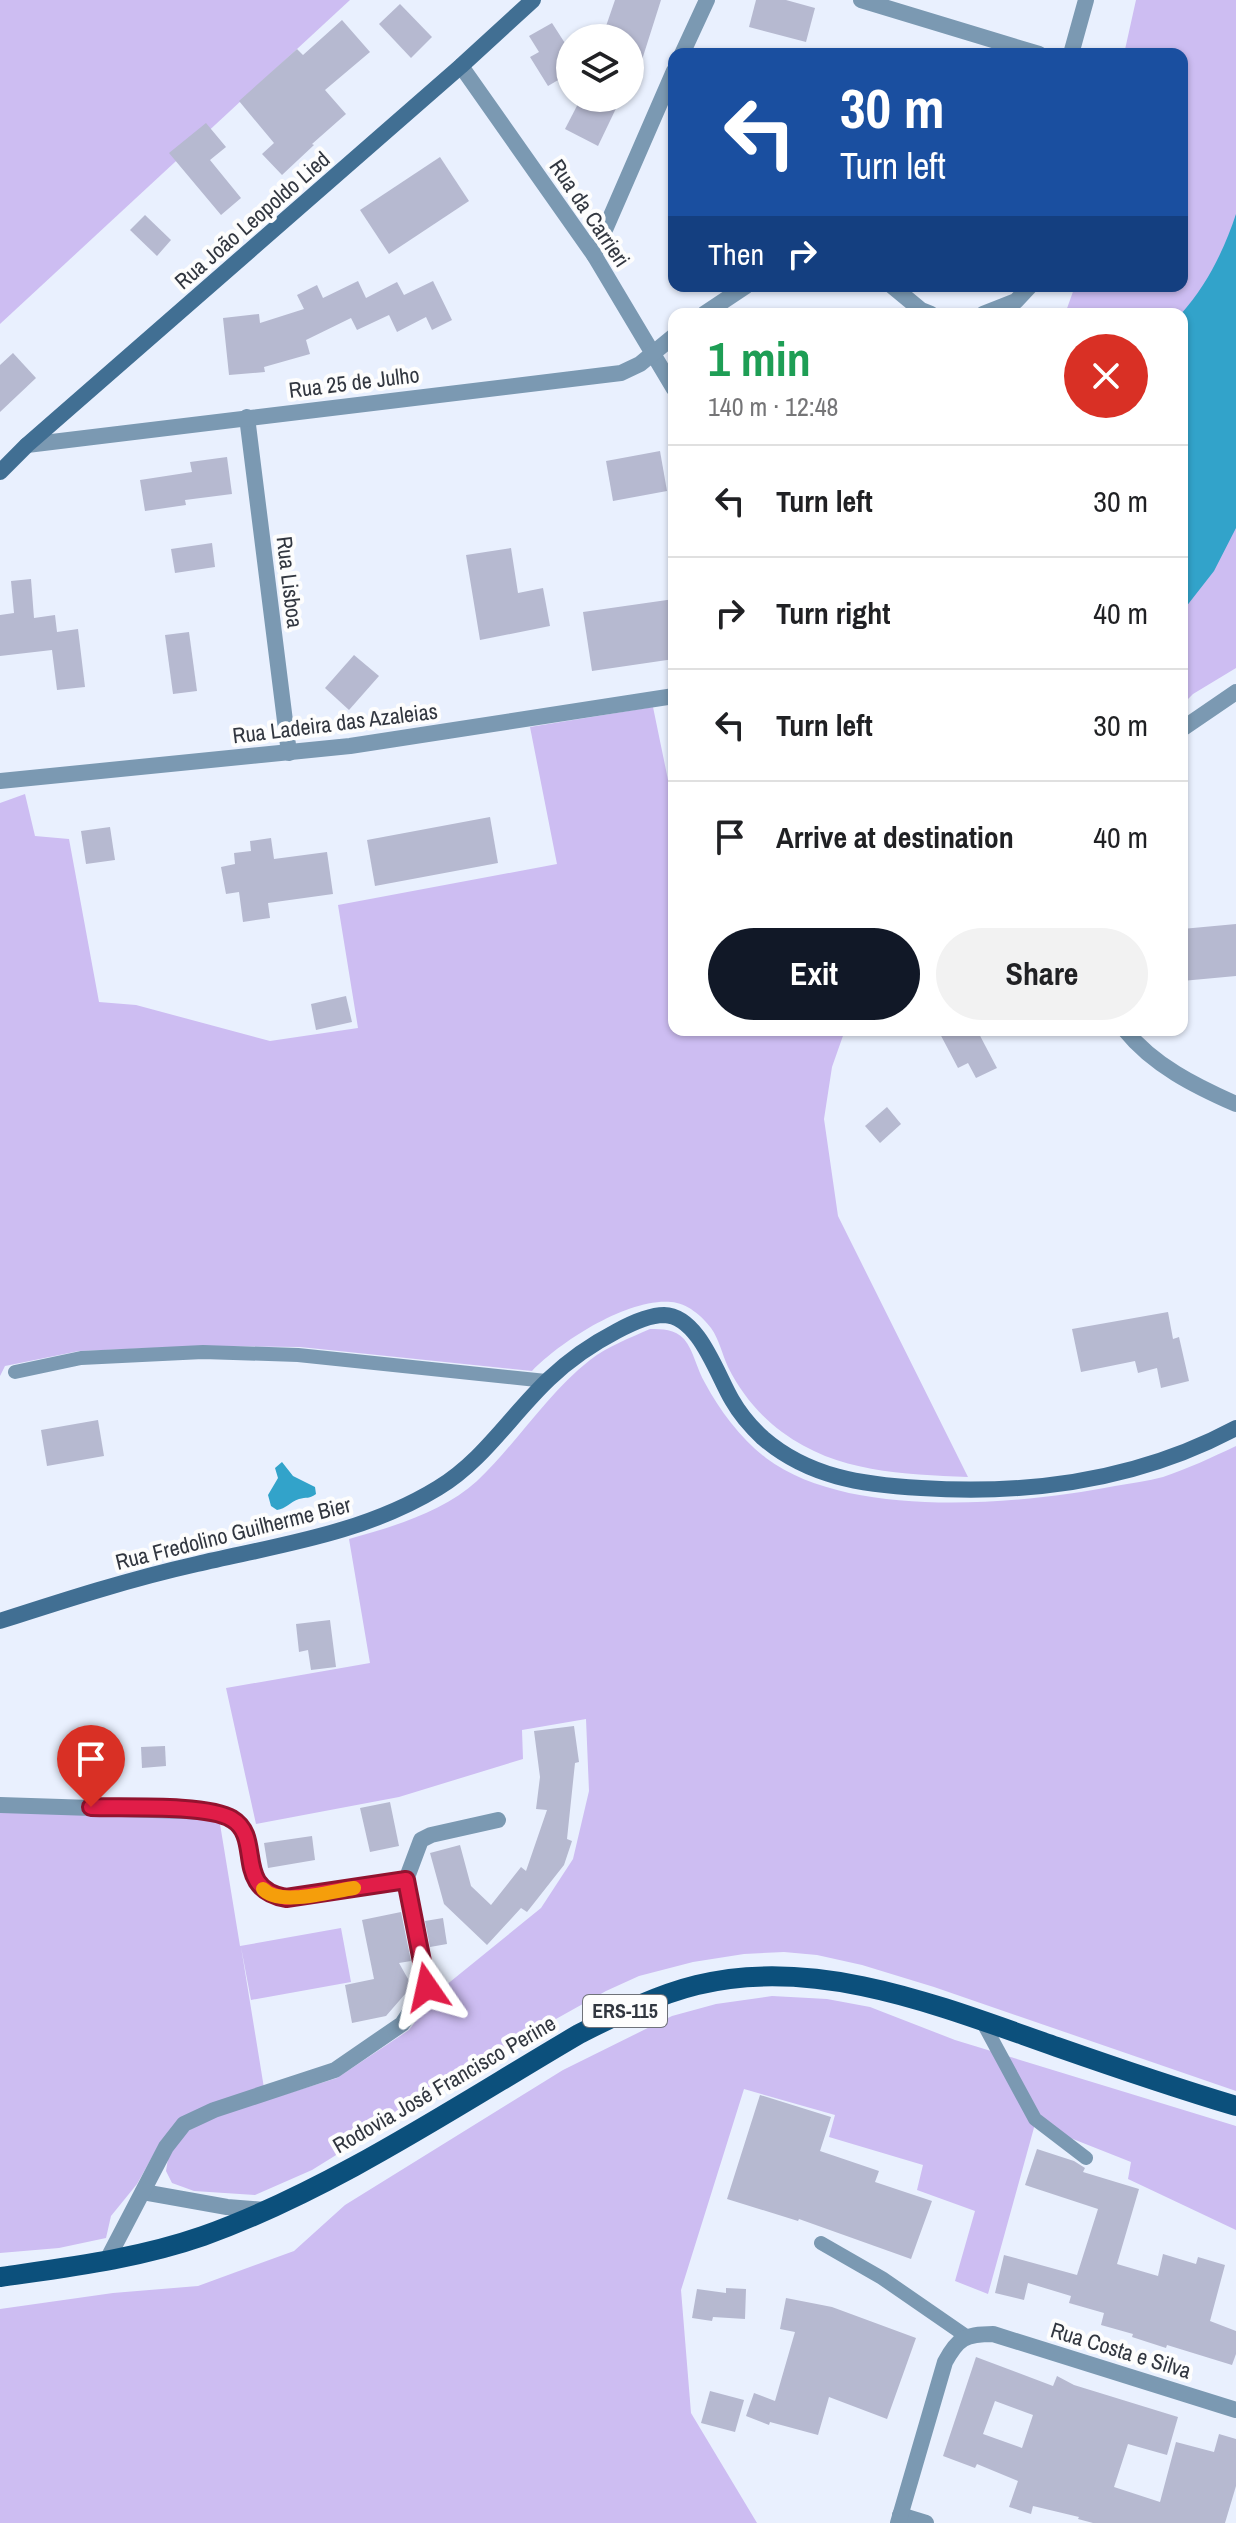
<!DOCTYPE html>
<meta charset="utf-8">
<style>
body{margin:0;font-family:"Archivo Narrow",sans-serif;background:#f2f2f2;color:#202124;height:100vh;display:flex;flex-direction:column;font-size:30px;white-space:nowrap}
*{box-sizing:border-box;margin:0}
p{font-size:26px;color:#757577}
.icon{flex:none;width:44px;height:44px;fill:none;stroke:currentColor;stroke-width:2;stroke-linecap:round;stroke-linejoin:round}
.map{position:relative;flex:1;overflow:hidden}
.sheet{position:absolute;left:668px;top:308px;width:520px;height:728px;display:flex;flex-direction:column;background:#fff;border-radius:16px;box-shadow:0 2px 6px #0004}
.sheet>*{flex:none}
.banner{position:absolute;left:668px;top:48px;width:520px;height:244px;border-radius:16px;box-shadow:0 2px 6px #0004;background:#1a4fa0;color:#fff;overflow:hidden}
.tools{position:absolute;left:556px;top:24px;display:grid;gap:16px}
.tools a{display:grid;place-items:center;width:88px;height:88px;border-radius:50%;background:#fff;box-shadow:0 2px 6px #0004;font-size:40px}
.pin{position:absolute;display:grid;place-items:center;width:68px;height:68px;color:#fff;margin:-82px -34px;border-radius:50% 50% 50% 0;rotate:-45deg;box-shadow:0 0 8px #0007}
.pin .icon{rotate:45deg}
.me{position:absolute;width:88px;margin:-44px;rotate:349deg;stroke-linejoin:round;filter:drop-shadow(0 0 6px #0008)}
.turn{display:flex;align-items:center;gap:28px;height:168px;padding:0 40px;font-size:36px}
.turn .icon{width:104px;height:104px;stroke-width:2.5}
.turn b{display:block;font-size:56px;line-height:68px}
.then{display:flex;align-items:center;height:76px;padding:0 40px;background:#0003;gap:16px;font-size:30px}
.round{display:grid;place-items:center;flex:none;width:84px;height:84px;border-radius:42px;background:#f2f2f2}
.summary{display:flex;align-items:center;justify-content:space-between;height:136px;padding:0 40px}
h1{font-size:48px;font-weight:800;line-height:60px;color:#1e9e55}
.action{display:flex;gap:16px;margin-top:auto;padding:16px 40px}
.action a{flex:1;height:92px;border-radius:48px;background:#111827;color:#fff;font-size:32px;font-weight:800;line-height:92px;text-align:center}
.action a+a{background:#f2f2f2;color:#202124}
ul{padding:0;list-style:none}
li{display:flex;align-items:center;gap:24px;height:112px;padding:0 40px;border-top:2px solid #e0e0e0}
li div{flex:1}
li b{display:block;font-size:30px}
li em{font-style:normal}
.map>svg:first-child{display:block}
.green{fill:#cdbdf2}
.water{fill:#32a3ca}
.building{fill:#b6b9d0;fill-rule:evenodd}
.lines{fill:none;stroke-linecap:round;stroke-linejoin:round}
.lane{stroke:#7b99b2;stroke-width:14}
.street{stroke:#7b99b2;stroke-width:16}
.secondary{stroke:#416f93;stroke-width:16}
.primary{stroke:#0c507c;stroke-width:20}
.route-casing{stroke:#92132f;stroke-width:20}
.route{stroke:#e11d48;stroke-width:14}
.slow{stroke:#f59e0b;stroke-width:14}
.labels{text-anchor:middle;stroke-width:8;stroke-linejoin:round;paint-order:stroke}
.shield{fill:#fdfdfd;stroke:#6f7279;stroke-width:2}
.shield-label{font-size:20px;font-weight:bold;fill:#323740}
.street-label{font-size:22px;fill:#323740;stroke:#fdfdfd}
</style>
<div class="map">
<svg width="1236" height="2523" viewBox="0 0 1236 2523">
<rect width="100%" height="100%" fill="#e9f0fe"/>
<g class="green">
<polygon points="0,0 350,0 0,324"/>
<polygon points="1136,0 1236,0 1236,668 1193,694 1182,705 1182,314 1065,314 1075,286 1182,286 1182,54 1124,54"/>
<path d="M653 707 674 809V1030H845L832 1067 824 1119 838 1216 968 1477C903 1474 837 1473 782 1432 759 1415 741 1393 728 1367 722 1354 719 1339 711 1328 702 1316 687 1303 671 1302 628 1298 561 1341 532 1371L300 1347 205 1346 79 1351 5 1366 0 1376V803L25 794 35 836 69 839 99 1002 136 1005 270 1041 358 1028 338 905 557 864 530 727Z"/>
<path d="M650 1329C662 1329 675 1329 684 1339 694 1351 697 1370 705 1383 720 1411 741 1439 766 1458 848 1520 1019 1505 1115 1486 1131 1483 1148 1481 1163 1477 1187 1469 1213 1457 1236 1446V2091L934 1987 862 1965 817 1955 784 1952 744 1954 693 1962 639 1976 606 1991 547 2024 312 2170 255 2195 194 2191 172 2183 166 2171 169 2153 188 2131 216 2116 337 2078 409 2030 440 1990 541 1908 573 1859 589 1791 586 1719 522 1730 523 1759 399 1797 256 1824 226 1688 370 1663 349 1539C392 1527 443 1512 477 1481 517 1443 547 1394 590 1360 608 1346 630 1338 650 1329Z"/>
<polygon points="0,1812 214,1818 220,1824 240,1946 341,1928 351,1982 251,2000 241,1947 264,2088 181,2118 161,2141 137,2184 111,2216 106,2238 59,2248 0,2253"/>
<polygon points="772,1996 827,1999 870,2007 955,2040 1236,2126 1236,2230 1128,2179 1131,2162 1035,2124 988,2294 955,2281 975,2211 917,2190 923,2165 829,2137 835,2115 744,2089 681,2290 691,2413 757,2523 0,2523 0,2309 113,2293 198,2286 294,2251 345,2205 563,2070 672,2016 716,2004"/>
</g>
<g class="water">
<path d="M1236 214V528L1214 571 1182 612 1181 314C1207 285 1224 250 1236 214Z"/>
<path d="M282 1462 293 1476 315 1487 316 1494C310 1499 306 1497 299 1499 290 1502 286 1509 277 1510L271 1506 268 1495 278 1478 275 1468Z"/>
</g>
<g class="building">
<polygon points="615,0 661,0 634,85 630,85 630,38 604,32"/>
<polygon points="756,0 786,0 815,8 806,42 749,27"/>
<polygon points="400,4 432,37 411,58 379,24"/>
<polygon points="342,20 370,52 325,90 346,114 312,144 314,145 282,175 262,154 274,143 239,101 297,49 303,55"/>
<polygon points="552,23 570,51 570,73 548,86 530,57 539,52 529,36"/>
<polygon points="581,98 621,98 598,146 565,129"/>
<polygon points="206,123 226,147 210,160 241,198 221,215 169,153"/>
<polygon points="440,157 469,201 389,254 360,210"/>
<polygon points="145,215 171,240 157,256 130,230"/>
<polygon points="358,281 366,298 397,282 404,295 433,281 452,320 432,330 426,317 397,332 389,315 357,330 351,318 306,340 310,354 264,367 265,372 229,375 223,318 259,314 260,323 304,309 297,295 317,285 323,298"/>
<polygon points="13,353 36,378 0,412 0,365"/>
<polygon points="660,451 667,491 613,501 606,461"/>
<polygon points="227,457 232,494 185,500 186,505 145,511 140,480 192,472 190,462"/>
<polygon points="212,543 215,567 175,573 171,549"/>
<polygon points="511,548 518,593 543,588 550,626 480,640 466,555"/>
<polygon points="31,579 34,618 55,615 57,632 78,629 85,687 57,690 52,650 0,656 0,615 14,613 11,581"/>
<polygon points="674,599 674,659 592,671 583,612"/>
<polygon points="189,632 197,691 173,694 165,635"/>
<polygon points="354,655 379,676 349,710 325,688"/>
<polygon points="490,817 498,863 375,886 367,840"/>
<polygon points="110,827 115,860 86,864 81,831"/>
<polygon points="271,838 274,859 327,852 333,894 268,903 270,918 243,922 239,892 226,894 221,867 235,864 234,853 251,851 250,841"/>
<polygon points="1236,924 1236,976 1182,981 1182,929"/>
<polygon points="346,996 352,1022 316,1030 311,1004"/>
<polygon points="938,1030 977,1030 997,1068 976,1078 968,1063 958,1068"/>
<polygon points="887,1107 901,1124 880,1143 865,1126"/>
<polygon points="1168,1312 1173,1339 1179,1337 1189,1381 1161,1388 1157,1368 1138,1373 1135,1361 1081,1372 1072,1329"/>
<polygon points="98,1420 104,1456 47,1466 41,1430"/>
<polygon points="330,1620 336,1667 311,1670 308,1650 299,1652 296,1624"/>
<polygon points="574,1726 579,1762 575,1763 567,1839 572,1841 564,1865 527,1912 521,1908 487,1945 444,1904 430,1853 460,1845 471,1886 491,1905 521,1867 526,1871 547,1810 536,1809 540,1777 534,1731"/>
<polygon points="165,1746 166,1766 142,1768 141,1747"/>
<polygon points="390,1802 399,1846 370,1852 360,1808"/>
<polygon points="312,1836 315,1860 268,1868 264,1843"/>
<polygon points="401,1912 411,1961 399,1963 412,1986 386,2016 352,2023 345,1985 374,1979 362,1920"/>
<polygon points="443,1918 447,1944 430,1947 425,1921"/>
<polygon points="760,2095 831,2117 820,2151 879,2171 875,2182 932,2201 911,2259 799,2219 798,2221 727,2199"/>
<polygon points="1037,2149 1074,2161 1085,2168 1083,2172 1139,2189 1117,2264 1158,2276 1163,2254 1196,2264 1198,2257 1225,2265 1210,2321 1236,2331 1236,2354 1232,2365 1167,2345 1166,2348 1132,2337 1133,2334 1101,2325 1104,2313 1069,2303 1071,2296 1028,2283 1024,2300 995,2293 1004,2255 1077,2275 1098,2209 1025,2185"/>
<polygon points="726,2288 746,2289 745,2319 713,2317 712,2321 692,2318 697,2289 726,2293"/>
<polygon points="786,2298 832,2307 916,2338 887,2419 829,2397 818,2435 770,2422 769,2425 746,2416 754,2393 775,2401 795,2332 780,2329"/>
<path d="M976 2357 1053 2386 1057 2376 1074 2385 1178 2417 1167 2455 1128 2444 1114 2487 1160 2502 1176 2442 1214 2452 1219 2434 1236 2439V2486L1225 2523H1093L1078 2519 1079 2517 1033 2506 1031 2514 1009 2507 1018 2481 977 2464 975 2468 943 2456ZM995 2401 1033 2415 1022 2448 983 2434Z"/>
<polygon points="710,2391 744,2400 735,2432 701,2423"/>
</g>
<g class="lines">
<g class="lane">
<polyline points="15,1372 81,1358 203,1352 298,1355 546,1381"/>
<polyline points="982,2021 1035,2119 1086,2158"/>
<polyline points="821,2243 882,2278 966,2336"/>
</g>
<g class="street">
<polyline points="861,0 1039,54"/>
<polyline points="682,54 707,0"/>
<polyline points="1071,54 1086,0"/>
<polyline points="461,66 594,255 674,389"/>
<polyline points="594,255 674,71"/>
<polyline points="892,286 921,310 931,314"/>
<polyline points="704,314 746,286"/>
<polyline points="983,314 1016,301 1030,286"/>
<polyline points="247,417 289,753"/>
<polyline points="27,445 621,373 640,364 674,336"/>
<polyline points="1182,729 1236,692"/>
<polyline points="0,781 350,746 674,696"/>
<path d="M1125 1030C1153 1065 1195 1086 1236 1104"/>
<path d="M0 1805 214 1812C219 1814 227 1815 232 1819 265 1839 233 1889 286 1898L406 1880"/>
<polyline points="143,2192 227,2207 265,2210"/>
<polyline points="106,2262 166,2147 184,2124 214,2110 335,2070 402,2024 427,1987 406,1880 421,1840 431,1835 498,1820"/>
<polyline points="900,2515 926,2523"/>
<path d="M898 2523 945 2362C958 2338 965 2334 993 2334L1236 2410"/>
</g>
<g class="secondary">
<polyline points="0,472 27,445 461,66 533,0"/>
<path d="M0 1621C65 1600 130 1579 197 1564 279 1545 365 1533 438 1488 483 1461 511 1415 549 1379 570 1359 592 1344 617 1331 630 1324 650 1315 664 1315 699 1316 717 1375 732 1400 740 1414 751 1427 763 1438 808 1477 863 1485 921 1488 1030 1495 1139 1480 1236 1428"/>
</g>
<path class="primary" d="M0 2277C69 2267 137 2259 203 2236 332 2190 461 2103 579 2034 617 2015 656 1995 697 1985 818 1955 945 2008 1057 2047 1117 2068 1176 2088 1236 2106"/>
</g>
<g class="lines">
<defs>
<path id="route" d="M91 1807C122 1808 208 1804 232 1819 264 1838 232 1888 286 1898L406 1880 427 1987"/>
</defs>
<use href="#route" class="route-casing"/>
<use href="#route" class="route"/>
<path class="slow" d="M263 1889C279 1907 332 1891 354 1888"/>
</g>
<g class="labels">
<rect class="shield" x="583" y="1995" width="84" height="32" rx="6"/>
<g class="shield-label">
<text x="625" y="2018">ERS-115</text>
</g>
<g class="street-label">
<text transform="translate(590 213) rotate(56)" y="8">Rua da Carrieri</text>
<text transform="translate(252 220) rotate(-41)" y="8">Rua João Leopoldo Lied</text>
<text transform="translate(354 382) rotate(-7)" y="8">Rua 25 de Julho</text>
<text transform="translate(290 582) rotate(83)" y="8">Rua Lisboa</text>
<text transform="translate(335 723) rotate(-7)" y="8">Rua Ladeira das Azaleias</text>
<text transform="translate(233 1533) rotate(-14)" y="8">Rua Fredolino Guilherme Bier</text>
<text transform="translate(444 2084) rotate(-30)" y="8">Rodovia José Francisco Perine</text>
<text transform="translate(1121 2350) rotate(17)" y="8">Rua Costa e Silva</text>
</g>
</g>
</svg>
<div class="tools">
<a><svg class="icon" aria-label="layers" viewBox="0 0 24 24"><path d="M12 4l9 5-9 5-9-5zM3 14l9 5 9-5"/></svg></a>
</div>
<div class="pin" style="left:91px;top:1807px;background:#d93025"><svg class="icon" aria-label="arrive" viewBox="0 0 24 24"><path d="M6 21V4h12l-3 4 3 4H6"/></svg></div>
<svg class="me" style="left:427px;top:1987px" viewBox="-20 -20 40 40"><path d="M0-17L14 15 0 8-14 15z" fill="#e11d48" stroke="#fff" stroke-width="4"/></svg>
<div class="banner">
<div class="turn"><svg class="icon" aria-label="left" viewBox="0 0 24 24"><path d="M17 20v-9H6M10 6l-5 5 5 5"/></svg><div><b>30 m</b>Turn left</div></div>
<div class="then">Then<svg class="icon" aria-label="right" viewBox="0 0 24 24"><path d="M7 20v-9h11M14 6l5 5-5 5"/></svg></div>
</div>
<section class="sheet">
<div class="summary"><div><h1>1 min</h1><p>140 m · 12:48</p></div><a class="round" style="background:#d93025;color:#fff"><svg class="icon" aria-label="close" viewBox="0 0 24 24"><path d="M6 6l12 12M18 6L6 18"/></svg></a></div>
<ul>
<li><svg class="icon" aria-label="left" viewBox="0 0 24 24"><path d="M17 20v-9H6M10 6l-5 5 5 5"/></svg><div><b>Turn left</b></div><em>30 m</em></li>
<li><svg class="icon" aria-label="right" viewBox="0 0 24 24"><path d="M7 20v-9h11M14 6l5 5-5 5"/></svg><div><b>Turn right</b></div><em>40 m</em></li>
<li><svg class="icon" aria-label="left" viewBox="0 0 24 24"><path d="M17 20v-9H6M10 6l-5 5 5 5"/></svg><div><b>Turn left</b></div><em>30 m</em></li>
<li><svg class="icon" aria-label="arrive" viewBox="0 0 24 24"><path d="M6 21V4h12l-3 4 3 4H6"/></svg><div><b>Arrive at destination</b></div><em>40 m</em></li>
</ul>
<div class="action"><a>Exit</a><a>Share</a></div>
</section>
</div>
